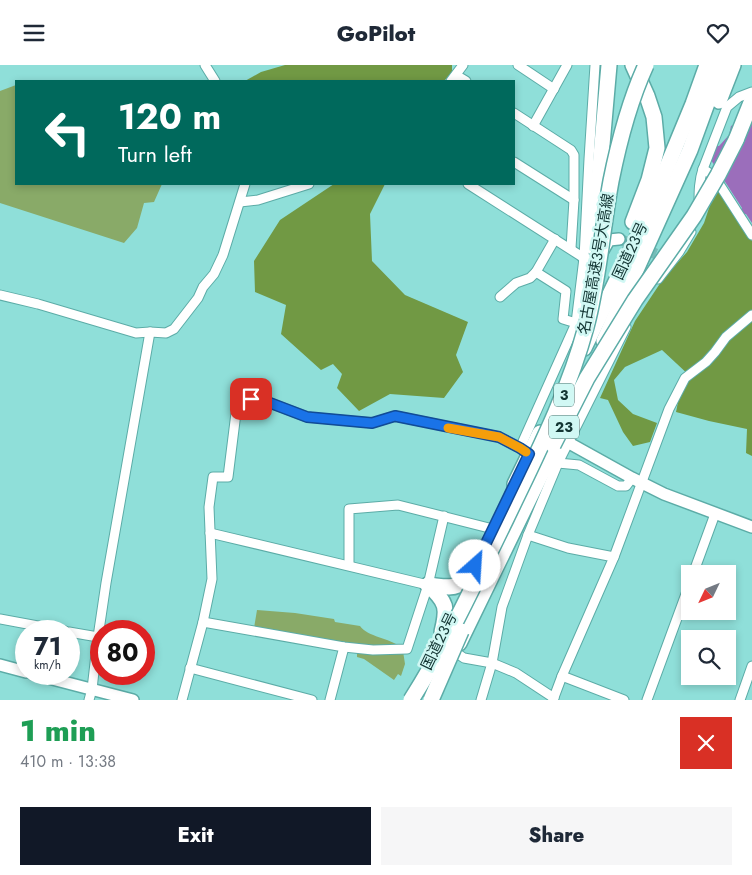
<!DOCTYPE html>
<meta charset="utf-8">
<style>
body{margin:0;font-family:Jost,"Noto Sans JP",sans-serif;background:#f6f6f7;color:#1f2937;height:100vh;display:flex;flex-direction:column;font-size:19px;white-space:nowrap}
*{box-sizing:border-box;margin:0}
p{font-size:16px;color:#747a83}
.icon{flex:none;width:28px;height:28px;fill:none;stroke:currentColor;stroke-width:2;stroke-linecap:round;stroke-linejoin:round}
.map{position:relative;height:635px;overflow:hidden}
.side{display:flex;flex-direction:column;background:#fff;flex:1}
.side>*{flex:none}
.top-card{position:absolute;left:15px;top:15px;width:500px;height:105px;border-radius:0px;box-shadow:0 2px 8px #0003;background:#00695c;color:#fff;overflow:hidden}
.needle{width:32px;rotate:227deg}
.tools{position:absolute;left:681px;top:500px;display:grid;gap:10px}
.tools a{display:grid;place-items:center;width:55px;height:55px;border-radius:0px;background:#fff;box-shadow:0 2px 8px #0003;font-size:25px}
.speed{position:absolute;left:15px;top:555px;display:flex;gap:10px;font-size:25px;font-weight:700;text-align:center}
.speed>*{display:grid;place-content:center;width:65px;height:65px;border-radius:50%;background:#fff;box-shadow:0 2px 8px #0003;line-height:1}
.speed small{font-size:12px;font-weight:400}
.speed .limit{border:8px solid #d22;background:#fff;color:#111}
.pin{position:absolute;display:grid;place-items:center;width:42px;height:42px;color:#fff;margin:-21px;border-radius:10px;box-shadow:0 2px 8px #0006}
.me{position:absolute;width:55px;margin:-28px;rotate:26deg;stroke-linejoin:round;filter:drop-shadow(0 0 4px #0008)}
.turn{display:flex;align-items:center;gap:18px;height:105px;padding:0 20px;font-size:22px}
.turn .icon{width:65px;height:65px;stroke-width:2.5}
.turn b{display:block;font-size:35px;line-height:42px}
.round{display:grid;place-items:center;flex:none;width:52px;height:52px;border-radius:0px;background:#f6f6f7}
.head{display:flex;align-items:center;justify-content:space-between;height:85px;padding:0 20px}
h1{font-size:30px;font-weight:800;line-height:38px;color:#1e9e55}
.action{display:flex;gap:10px;margin-top:auto;padding:10px 20px}
.action a{flex:1;height:58px;border-radius:0px;background:#111827;color:#fff;font-size:20px;font-weight:800;line-height:58px;text-align:center}
.action a+a{background:#f6f6f7;color:#1f2937}
header{display:flex;justify-content:space-between;align-items:center;height:65px;padding:0 20px;background:#fff;font-size:22px;font-weight:800}
.map>svg:first-child{display:block}
.green{fill:#89aa68}
.forest{fill:#719944}
.water{fill:#9b6ebb}
.lines{fill:none;stroke-linecap:round;stroke-linejoin:round}
.secondary-tunnel{stroke:#76bdb8;stroke-width:11;stroke-dasharray:11 5.5;stroke-linecap:butt}
.street-casing{stroke:#5caca7;stroke-width:11}
.secondary-casing{stroke:#5caca7;stroke-width:14}
.highway-casing{stroke:#5caca7;stroke-width:18}
.street{stroke:#fff;stroke-width:9}
.secondary{stroke:#fff;stroke-width:11}
.highway{stroke:#fff;stroke-width:15}
.highway-bridge-casing{stroke:#5caca7;stroke-width:18;stroke-linecap:butt}
.highway-bridge{stroke:#fff;stroke-width:15}
.route-casing{stroke:#114b97;stroke-width:12}
.route{stroke:#1a73e8;stroke-width:9}
.slow{stroke:#f59e0b;stroke-width:9}
.labels{text-anchor:middle;stroke-width:5;stroke-linejoin:round;paint-order:stroke}
.shield{fill:#d1f8f4;stroke:#4c706d;stroke-width:1}
.shield-label{font-size:14px;font-weight:bold;fill:#133533}
.street-label{font-size:15px;fill:#133533;stroke:#d1f8f4}
</style>
<header><svg class="icon" aria-label="menu" viewBox="0 0 24 24"><path d="M4 6h16M4 12h16M4 18h16"/></svg>GoPilot<svg class="icon" aria-label="heart" viewBox="0 0 24 24"><path d="M12 20l-8-8c-3-5 5-10 8-4 3-6 11-1 8 4z"/></svg></header>
<div class="map">
<svg width="752" height="635" viewBox="0 0 752 635">
<rect width="100%" height="100%" fill="#8fdfd9"/>
<g class="green">
<polygon points="16,20 16,119 162,119 154,137 144,138 137,163 124,178 0,138 0,26"/>
<path d="M257 545 295 548 334 554 335 557 360 561C368 572 389 573 401 582L373 583 254 563Z"/>
<polygon points="357,586 403,586 405,599 401,611 398,609 394,615 364,594 357,592"/>
</g>
<g class="forest">
<polygon points="285,0 452,0 452,7 444,16 245,16 261,7"/>
<polygon points="334,119 385,119 370,149 372,196 405,230 468,257 456,290 463,307 444,333 390,329 359,346 337,323 342,309 333,299 321,305 281,269 286,240 255,227 254,196 280,155"/>
<polygon points="719,125 752,176 752,391 746,388 747,364 709,356 676,347 679,332 691,312 662,285 625,302 614,315 618,335 633,349 657,358 650,377 633,381 623,367 608,335 600,333 635,256 663,214 687,187 704,158 710,140"/>
</g>
<polygon class="water" points="752,48 752,158 746,149 744,149 740,146 742,143 711,95 716,81 719,81 729,70 731,61"/>
<g class="lines">
<polyline class="secondary-tunnel" points="619,174 656,189"/>
<defs>
<g id="street">
<polyline points="205,0 215,16"/>
<polyline points="518,0 554,24"/>
<polyline points="456,10 466,16"/>
<polyline points="451,16 463,0"/>
<polyline points="752,27 739,32 727,42 703,104 714,111 752,170"/>
<polyline points="514,48 571,85 574,90 574,135 571,183"/>
<polyline points="533,61 567,0"/>
<polyline points="514,97 574,135"/>
<polyline points="468,119 584,193"/>
<polyline points="240,137 258,135 309,119"/>
<path d="M699 139C699 126 699 116 703 104"/>
<polyline points="536,207 566,226 563,254 576,258"/>
<polyline points="658,214 679,187 691,167"/>
<polyline points="0,230 38,239 136,268 150,267 166,268 174,264 198,233 203,222 214,209 223,190 245,119"/>
<polyline points="500,232 516,218 530,213 536,207 555,174"/>
<polyline points="520,383 576,258 584,193 589,94 595,0"/>
<polyline points="558,398 579,400 618,421 626,421 632,413"/>
<polyline points="210,468 428,520"/>
<polyline points="528,470 568,483 614,492"/>
<polyline points="349,500 349,444 398,440 493,464"/>
<polyline points="693,509 715,449"/>
<polyline points="0,554 65,566"/>
<polyline points="203,557 344,582 373,585 407,584 428,520 444,451"/>
<polyline points="69,567 98,572"/>
<polyline points="455,587 464,593 492,598 516,608 554,633"/>
<polyline points="190,603 312,635"/>
<polyline points="562,611 624,635"/>
<polyline points="89,635 92,624 98,572 106,518 150,267"/>
<polyline points="182,635 203,557 212,514 209,442 213,412 228,412 238,332 265,336 307,352 372,358 395,351 499,372 520,383 529,389"/>
<polyline points="330,635 344,582"/>
<polyline points="481,635 492,598 502,542 528,470 558,398 626,262"/>
<polyline points="553,635 562,611 614,492 669,344 685,313 706,297 715,287 726,272 752,250"/>
<polyline points="647,635 690,518"/>
<polyline points="740,635 752,601"/>
</g>
<g id="secondary">
<polyline points="584,193 595,200 609,175 619,174"/>
<polyline points="569,378 632,413 664,429 752,462"/>
<polyline points="0,600 26,607"/>
<polyline points="33,609 133,635"/>
</g>
<g id="highway">
<polyline points="633,0 647,31 654,52 657,83 649,115 633,157"/>
<polyline points="719,36 733,0"/>
<polyline points="736,75 752,35"/>
<polyline points="593,182 609,0"/>
<polyline points="604,276 690,85 721,0"/>
<polyline points="584,283 640,167 693,39 707,0"/>
<polyline points="515,419 540,368"/>
<path d="M428 520C457 523 458 526 475 501"/>
<path d="M428 520C447 537 448 543 442 567"/>
<polyline points="459,578 560,370"/>
</g>
</defs>
<use href="#street" class="street-casing"/>
<use href="#secondary" class="secondary-casing"/>
<use href="#highway" class="highway-casing"/>
<use href="#street" class="street"/>
<use href="#secondary" class="secondary"/>
<use href="#highway" class="highway"/>
<defs>
<g id="highway-bridge">
<polyline points="553,380 587,313 635,235 694,151 718,110 736,75"/>
<path d="M411 635C448 577 476 515 506 454 536 391 568 329 586 262 599 214 602 165 611 116 619 76 629 37 646 0"/>
<polyline points="431,635 461,566"/>
</g>
</defs>
<use href="#highway-bridge" class="highway-bridge-casing"/>
<use href="#highway-bridge" class="highway-bridge"/>
</g>
<g class="lines">
<defs>
<polyline id="route" points="251,334 265,336 307,352 372,358 395,351 499,372 520,383 529,389 475,501"/>
</defs>
<use href="#route" class="route-casing"/>
<use href="#route" class="route"/>
<polyline class="slow" points="448,363 499,372 520,383 526,387"/>
</g>
<g class="labels">
<g class="shield">
<rect x="554" y="318.5" width="20" height="23" rx="4"/>
<rect x="549" y="350.5" width="30" height="23" rx="4"/>
</g>
<g class="shield-label">
<text x="564" y="335">3</text>
<text x="564" y="367">23</text>
</g>
<g class="street-label">
<text transform="translate(630 186) rotate(-65)" y="5">国道23号</text>
<text transform="translate(596 199) rotate(-80)" y="5">名古屋高速3号大高線</text>
<text transform="translate(439 576) rotate(-64)" y="5">国道23号</text>
</g>
</g>
</svg>
<div class="tools">
<a><svg class="needle" viewBox="-14 -14 28 28"><path d="M0-13l5 13h-10z" fill="#e53935"/><path d="M0 13l5-13h-10z" fill="#747a83"/></svg></a>
<a><svg class="icon" aria-label="search" viewBox="0 0 24 24"><circle cx="10" cy="10" r="6"/><path d="M15 15l6 6"/></svg></a>
</div>
<div class="speed"><div>71<small>km/h</small></div><div class="limit">80</div></div>
<div class="pin" style="left:251px;top:334px;background:#d93025"><svg class="icon" aria-label="arrive" viewBox="0 0 24 24"><path d="M6 21V4h12l-3 4 3 4H6"/></svg></div>
<svg class="me" style="left:475px;top:501px" viewBox="-20 -20 40 40"><circle r="19" fill="#fff"/><path d="M0-13L10 11 0 6-10 11z" fill="#1a73e8"/></svg>
<div class="top-card">
<div class="turn"><svg class="icon" aria-label="left" viewBox="0 0 24 24"><path d="M17 20v-9H6M10 6l-5 5 5 5"/></svg><div><b>120 m</b>Turn left</div></div>
</div>
</div>
<section class="side">
<div class="head"><div><h1>1 min</h1><p>410 m · 13:38</p></div><a class="round" style="background:#d93025;color:#fff"><svg class="icon" aria-label="close" viewBox="0 0 24 24"><path d="M6 6l12 12M18 6L6 18"/></svg></a></div>
<div class="action"><a>Exit</a><a>Share</a></div>
</section>
